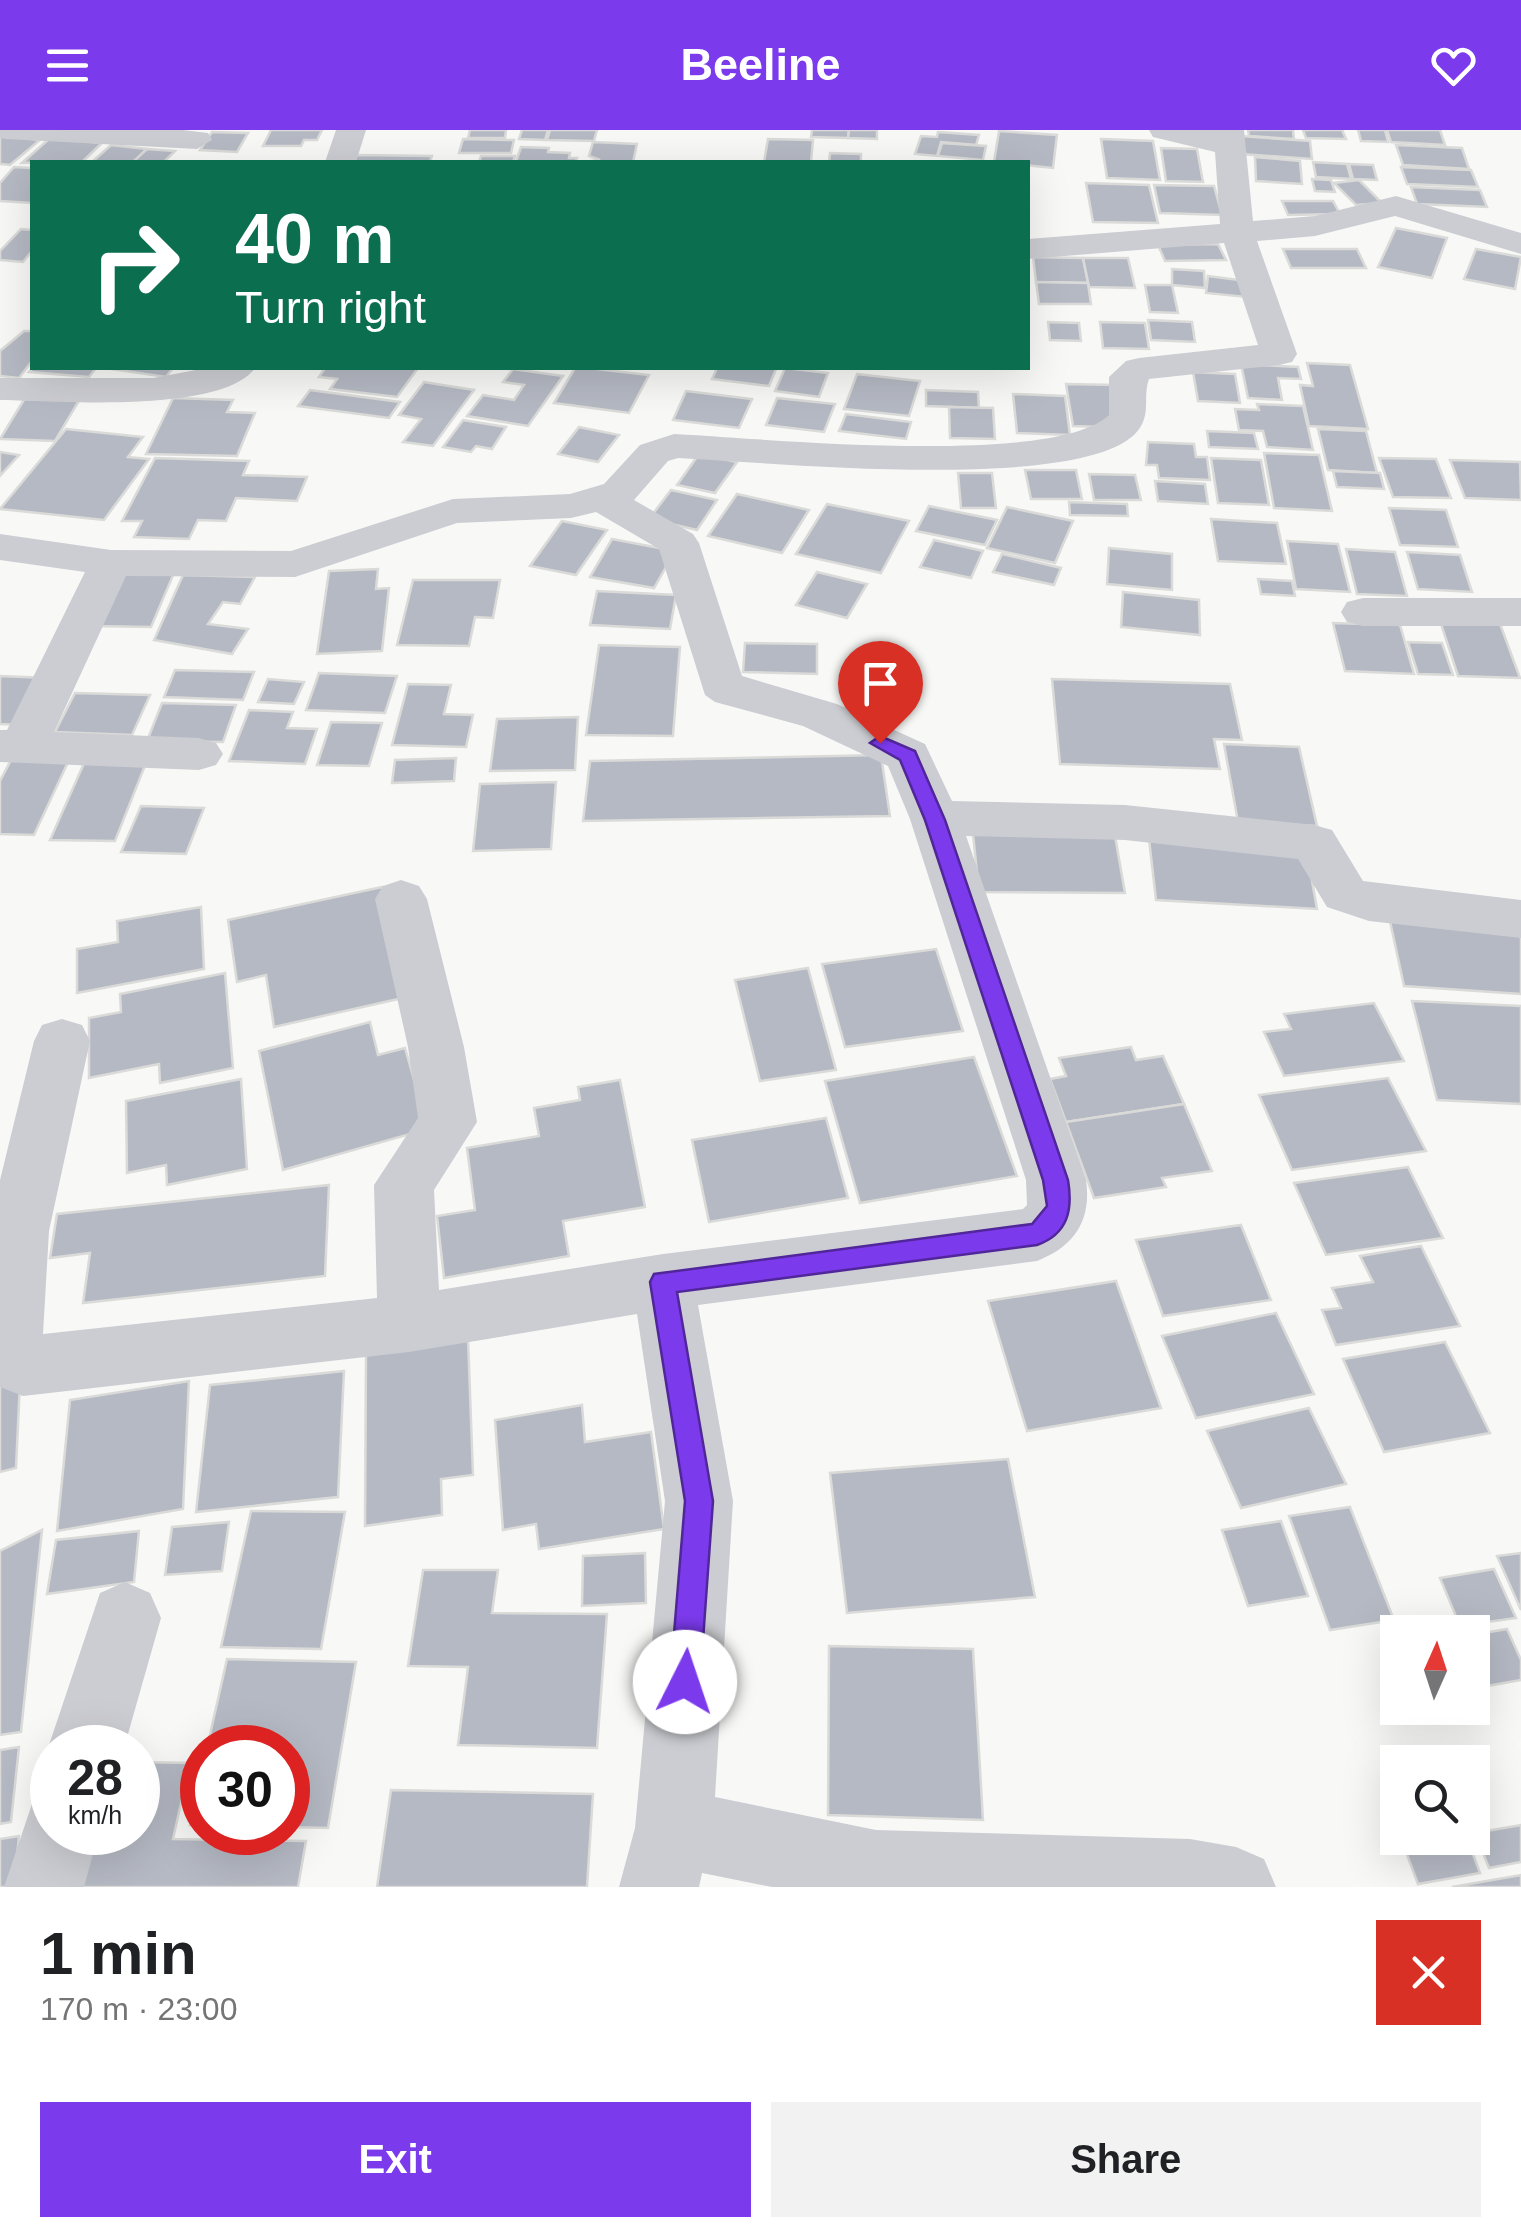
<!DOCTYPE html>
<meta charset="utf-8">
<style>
body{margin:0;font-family:Helvetica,sans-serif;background:#f2f2f2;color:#202124;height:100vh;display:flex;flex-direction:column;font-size:38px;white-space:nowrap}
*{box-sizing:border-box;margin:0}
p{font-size:32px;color:#757577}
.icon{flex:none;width:55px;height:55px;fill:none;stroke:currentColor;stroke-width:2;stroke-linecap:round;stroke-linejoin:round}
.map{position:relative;height:1757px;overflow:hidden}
.details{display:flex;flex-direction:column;background:#fff;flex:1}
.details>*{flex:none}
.banner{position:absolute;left:30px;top:30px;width:1000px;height:210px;border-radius:0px;box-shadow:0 10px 40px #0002;background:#0b6e4f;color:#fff;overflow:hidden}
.needle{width:65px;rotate:3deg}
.tools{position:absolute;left:1380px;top:1485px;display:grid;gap:20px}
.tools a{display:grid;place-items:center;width:110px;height:110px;border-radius:0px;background:#fff;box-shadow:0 10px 40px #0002;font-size:50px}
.speed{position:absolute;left:30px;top:1595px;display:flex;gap:20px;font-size:50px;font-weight:700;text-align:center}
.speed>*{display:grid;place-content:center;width:130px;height:130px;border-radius:50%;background:#fff;box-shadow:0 10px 40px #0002;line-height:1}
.speed small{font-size:25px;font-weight:400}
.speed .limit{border:15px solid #d22;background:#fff;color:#111}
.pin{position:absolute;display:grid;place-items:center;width:85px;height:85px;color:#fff;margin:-102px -42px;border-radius:50% 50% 50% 0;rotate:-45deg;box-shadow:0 0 10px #0007}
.pin .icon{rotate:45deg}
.me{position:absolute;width:110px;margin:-55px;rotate:4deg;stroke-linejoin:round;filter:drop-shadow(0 0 8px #0008)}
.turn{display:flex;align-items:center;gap:35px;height:210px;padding:0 40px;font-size:45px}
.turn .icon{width:130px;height:130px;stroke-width:2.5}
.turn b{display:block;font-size:70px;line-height:85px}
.round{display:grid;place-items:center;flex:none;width:105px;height:105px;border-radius:0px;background:#f2f2f2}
.overview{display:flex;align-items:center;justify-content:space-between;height:170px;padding:0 40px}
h1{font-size:60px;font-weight:700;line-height:75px}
.action{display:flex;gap:20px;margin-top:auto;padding:20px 40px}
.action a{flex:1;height:115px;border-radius:0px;background:#7c3aed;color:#fff;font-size:40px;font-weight:700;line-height:115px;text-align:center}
.action a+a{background:#f2f2f2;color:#202124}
header{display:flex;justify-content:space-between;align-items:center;height:130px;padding:0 40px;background:#7c3aed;color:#fff;font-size:45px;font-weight:700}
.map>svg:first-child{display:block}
.building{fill:#b5b9c3;stroke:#dadbd9;stroke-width:2.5}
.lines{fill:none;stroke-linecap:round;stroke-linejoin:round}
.minor{fill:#cccdd2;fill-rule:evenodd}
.route{fill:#7c3aed;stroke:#51269a;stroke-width:2.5}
</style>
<header><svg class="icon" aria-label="menu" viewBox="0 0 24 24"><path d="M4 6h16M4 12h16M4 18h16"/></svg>Beeline<svg class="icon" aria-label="heart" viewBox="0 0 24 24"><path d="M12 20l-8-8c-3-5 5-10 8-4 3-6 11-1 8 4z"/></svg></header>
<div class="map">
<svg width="1521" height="1757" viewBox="0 0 1521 1757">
<rect width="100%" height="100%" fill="#f8f9f6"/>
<g class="building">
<polygon points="271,0 322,0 317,10 304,10 301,16 263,16"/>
<polygon points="470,0 506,0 505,8 468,8"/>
<polygon points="522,0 548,0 545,10 519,9"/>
<polygon points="550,0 597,0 594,11 547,10"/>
<polygon points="812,0 849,0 848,8 811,7"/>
<polygon points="849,0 877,0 877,9 848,8"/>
<polygon points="1248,0 1293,0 1294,9 1249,6"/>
<polygon points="1303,0 1342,0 1346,9 1306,8"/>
<polygon points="1358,0 1385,0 1388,12 1361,11"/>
<polygon points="1387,0 1440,0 1445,15 1391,12"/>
<polygon points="999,1 1057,5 1053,38 994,32"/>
<polygon points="212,2 248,3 237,22 200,20"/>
<polygon points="938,2 979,5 976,15 941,12 937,26 915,24 921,6 937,7"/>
<polygon points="0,5 40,10 10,35 0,34"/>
<polygon points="1240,6 1310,11 1312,29 1241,24"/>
<polygon points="50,8 102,13 82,32 22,33"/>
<polygon points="463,9 514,10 511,23 459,23"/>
<polygon points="768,9 813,10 811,32 764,32"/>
<polygon points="1101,9 1153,11 1160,50 1107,48"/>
<polygon points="593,12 637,14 633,32 583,32 600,30 589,26"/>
<polygon points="942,13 986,16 983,30 938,26"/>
<polygon points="111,15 147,19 133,32 92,32"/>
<polygon points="1396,15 1462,18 1469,39 1403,35"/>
<polygon points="521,17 549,18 548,22 570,23 569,28 577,28 576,32 516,32"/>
<polygon points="1161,18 1197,19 1203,52 1166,51"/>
<polygon points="147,19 175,21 164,32 133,32"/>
<polygon points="830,23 861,24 861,32 829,32"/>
<polygon points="357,25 432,26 430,32 354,32"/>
<polygon points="481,26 515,26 513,32 479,32"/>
<polygon points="1255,27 1300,31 1302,54 1256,51"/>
<polygon points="1313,32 1347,34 1351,49 1316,47"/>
<polygon points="1349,34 1373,35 1377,50 1353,49"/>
<polygon points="14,37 32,38 32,73 0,71 0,53"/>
<polygon points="1401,37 1471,40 1478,57 1407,54"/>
<polygon points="1312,49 1331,50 1335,62 1315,61"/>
<polygon points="1359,50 1382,73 1356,75 1334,53"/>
<polygon points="1086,53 1149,55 1158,93 1093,92"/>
<polygon points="1154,55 1214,56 1222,85 1160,83"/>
<polygon points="1411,57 1480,60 1487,77 1417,74"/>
<polygon points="1282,71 1333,71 1340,84 1288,85"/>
<polygon points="1396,98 1447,108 1432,148 1378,137"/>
<polygon points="21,99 32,100 32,121 23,132 0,130 0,121"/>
<polygon points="1218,114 1226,130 1165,131 1158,115"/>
<polygon points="1283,119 1357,119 1366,138 1291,138"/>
<polygon points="1476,119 1521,127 1515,159 1464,149"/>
<polygon points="1033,127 1083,128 1088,153 1036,152"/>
<polygon points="1083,128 1128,128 1135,158 1089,157"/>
<polygon points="1172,139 1204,141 1205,158 1172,155"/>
<polygon points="1208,146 1247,151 1246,167 1206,163"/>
<polygon points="1036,152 1088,153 1091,174 1039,174"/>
<polygon points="1145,155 1172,155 1178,183 1150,182"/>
<polygon points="1148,190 1192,192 1195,212 1151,210"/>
<polygon points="1048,192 1079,193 1081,211 1050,210"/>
<polygon points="1100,192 1145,193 1149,219 1103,218"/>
<polygon points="24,201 32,201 32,231 19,248 0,246 0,221"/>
<polygon points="1307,233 1350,235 1368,299 1309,296 1300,255 1313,256"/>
<polygon points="1241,234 1298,237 1301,249 1278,248 1282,270 1248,268"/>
<polygon points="33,238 96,238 89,247 29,242"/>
<polygon points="105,238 196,238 173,238 166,247"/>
<polygon points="325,238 418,238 397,267 330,259 337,249 319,247"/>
<polygon points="575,238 588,238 649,245 629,283 554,273"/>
<polygon points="717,238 766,238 776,239 769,256 712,249"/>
<polygon points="785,238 828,243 819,267 775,261"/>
<polygon points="513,239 563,246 528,296 467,286 483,265 514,270 524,255 503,252"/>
<polygon points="1193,242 1235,244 1240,273 1198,271"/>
<polygon points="857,244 920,251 909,286 844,279"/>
<polygon points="424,252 474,260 433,316 403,312 421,289 399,285"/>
<polygon points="1066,254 1116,255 1113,292 1104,297 1073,296"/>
<polygon points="310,260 400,272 389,288 298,276"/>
<polygon points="926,260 978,262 979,278 926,276"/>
<polygon points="686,261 752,269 739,298 673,290"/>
<polygon points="1013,264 1065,266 1070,305 1017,303"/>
<polygon points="25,268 80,269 55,311 0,309"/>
<polygon points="173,268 233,270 227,282 255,283 237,326 146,324"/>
<polygon points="777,268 835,274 824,302 766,295"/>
<polygon points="1257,274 1303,276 1313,320 1267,317 1263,301 1239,300 1235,279 1259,280"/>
<polygon points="949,277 993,278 995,309 950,308"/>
<polygon points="846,284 911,292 906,309 839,301"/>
<polygon points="463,290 506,297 492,319 476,316 471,322 443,317"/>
<polygon points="579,297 619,305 598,332 558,324"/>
<polygon points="66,299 143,307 128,327 149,329 104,390 0,379"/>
<polygon points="1318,299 1366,301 1377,343 1328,340"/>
<polygon points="1207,301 1254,303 1258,319 1209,317"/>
<polygon points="1148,312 1194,314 1196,327 1207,327 1210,350 1159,348 1157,335 1146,335"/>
<polygon points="0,322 19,325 0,346"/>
<polygon points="1264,323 1319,325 1332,381 1274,378"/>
<polygon points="699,324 737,332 715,363 677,355"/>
<polygon points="155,328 249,331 243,345 307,347 297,371 236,368 226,391 198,390 189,409 134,407 142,391 122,391"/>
<polygon points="1211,328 1261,330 1269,375 1218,373"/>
<polygon points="1379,328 1436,329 1451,368 1393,367"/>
<polygon points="1450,330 1520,332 1521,370 1465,368"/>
<polygon points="1025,340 1076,340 1082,369 1031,369"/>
<polygon points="1333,341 1380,343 1384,359 1337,357"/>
<polygon points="958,343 992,343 996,378 961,378"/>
<polygon points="1089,344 1135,345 1141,370 1094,370"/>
<polygon points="1155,351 1205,354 1208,374 1158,371"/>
<polygon points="671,360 717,370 697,400 649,389"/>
<polygon points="737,364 809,380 782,423 708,406"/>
<polygon points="1069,372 1127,374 1128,386 1070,385"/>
<polygon points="827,374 909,391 881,443 796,424"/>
<polygon points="929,376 997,390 985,415 916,401"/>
<polygon points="1007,377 1073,391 1055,433 987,418"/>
<polygon points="1389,378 1446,380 1458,417 1400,415"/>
<polygon points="1211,389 1277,393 1286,434 1218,431"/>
<polygon points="562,391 607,400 576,445 530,436"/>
<polygon points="612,409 675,421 654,458 590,447"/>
<polygon points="934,410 983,421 971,448 920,437"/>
<polygon points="1287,411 1338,414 1350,462 1296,459"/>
<polygon points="1109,418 1172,424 1172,460 1107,454"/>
<polygon points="1346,419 1395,422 1407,466 1357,464"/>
<polygon points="1407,422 1460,425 1472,462 1418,459"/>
<polygon points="1002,424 1061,438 1054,455 993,442"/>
<polygon points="378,439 376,459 389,458 382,521 317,524 329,441"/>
<polygon points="119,441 174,443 151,497 93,496"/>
<polygon points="817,442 867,454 847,488 796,475"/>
<polygon points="183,445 255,447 240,474 223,472 208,494 248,499 232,524 154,510"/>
<polygon points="1258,449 1292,451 1295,466 1261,464"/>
<polygon points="413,450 500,450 493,488 475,487 469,516 397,515"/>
<polygon points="597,461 676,465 670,499 590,495"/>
<polygon points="1123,462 1199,470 1200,505 1121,497"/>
<polygon points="1499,491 1520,548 1458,546 1441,494"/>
<polygon points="1333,493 1400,495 1414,544 1345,541"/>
<polygon points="1408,512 1442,513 1453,545 1418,544"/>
<polygon points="745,513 817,514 817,544 743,542"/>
<polygon points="599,515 680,517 673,606 586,605"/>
<polygon points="175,540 254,542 243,570 164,567"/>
<polygon points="319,543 397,546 385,583 306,580"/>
<polygon points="0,546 46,548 21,595 0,594"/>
<polygon points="268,549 304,552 294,574 258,572"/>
<polygon points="1052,549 1230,554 1242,610 1214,609 1220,639 1060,634"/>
<polygon points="408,554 451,555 444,584 473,585 466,617 392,615"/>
<polygon points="75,563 150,565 132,605 55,602"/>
<polygon points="162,573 236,575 223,612 147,611"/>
<polygon points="249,580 293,582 287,598 317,599 305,634 229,631"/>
<polygon points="578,587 575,640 490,641 497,589"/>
<polygon points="331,592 382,593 369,636 317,635"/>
<polygon points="1224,614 1299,617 1317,696 1238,692"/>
<polygon points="881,625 890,686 583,691 590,631"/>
<polygon points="12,628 69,630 34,705 0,704 0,651"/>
<polygon points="456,628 454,651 392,653 395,630"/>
<polygon points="85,631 146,633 115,711 50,710"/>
<polygon points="556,652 551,719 473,721 480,654"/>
<polygon points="141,676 204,678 186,724 121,722"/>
<polygon points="973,704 1115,706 1125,763 979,762"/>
<polygon points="1149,709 1306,717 1317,779 1156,770"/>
<polygon points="382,757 407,867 274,897 266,845 237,852 228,790"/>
<polygon points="201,777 204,839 77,863 77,819 118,812 117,791"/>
<polygon points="1390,791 1521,801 1521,864 1404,856"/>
<polygon points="936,819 963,901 845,917 822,834"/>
<polygon points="808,838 836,940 760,951 735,850"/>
<polygon points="225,843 233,938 160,953 159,934 89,948 89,888 121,882 120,864"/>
<polygon points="1412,871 1521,876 1521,974 1437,970"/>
<polygon points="1374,873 1404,931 1284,946 1264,902 1291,899 1284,884"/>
<polygon points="370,892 378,925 405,918 428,999 283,1040 259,921"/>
<polygon points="1131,917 1136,930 1163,926 1184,974 1066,992 1050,949 1066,946 1059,928"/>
<polygon points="974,927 1017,1046 860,1073 825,951"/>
<polygon points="1388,948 1426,1021 1292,1040 1259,965"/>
<polygon points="241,949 247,1039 167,1055 166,1035 127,1043 126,971"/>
<polygon points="620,950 645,1077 563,1091 569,1126 444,1148 437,1086 475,1080 467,1018 539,1006 534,978 580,970 578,957"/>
<polygon points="1184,974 1212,1041 1162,1048 1166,1057 1094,1068 1066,992"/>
<polygon points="826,988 848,1068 709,1092 692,1010"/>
<polygon points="1408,1037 1443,1108 1326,1125 1294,1053"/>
<polygon points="329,1055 325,1146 83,1173 90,1123 50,1128 57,1084"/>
<polygon points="1241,1095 1271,1170 1163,1186 1136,1110"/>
<polygon points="1421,1116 1460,1196 1336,1215 1322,1180 1341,1178 1332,1158 1373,1152 1360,1126"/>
<polygon points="1116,1151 1161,1278 1027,1301 988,1171"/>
<polygon points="1276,1183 1314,1264 1196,1288 1162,1206"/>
<polygon points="468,1208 473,1345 441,1349 442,1385 365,1396 366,1222"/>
<polygon points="1445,1212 1490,1303 1384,1322 1343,1229"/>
<polygon points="344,1241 338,1367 196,1382 210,1255"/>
<polygon points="189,1251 183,1379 57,1401 70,1270"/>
<polygon points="20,1252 16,1338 0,1342 0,1256"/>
<polygon points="582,1275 585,1312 651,1302 664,1399 539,1419 536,1394 503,1400 495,1290"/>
<polygon points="1309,1278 1346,1354 1241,1378 1207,1301"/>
<polygon points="1008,1329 1035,1467 847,1483 830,1343"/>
<polygon points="1350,1377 1394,1490 1330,1500 1289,1386"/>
<polygon points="251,1381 345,1382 321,1519 221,1517"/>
<polygon points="1281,1391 1308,1466 1248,1476 1222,1400"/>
<polygon points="229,1392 222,1441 165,1445 172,1397"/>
<polygon points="42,1400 21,1602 0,1605 0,1421"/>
<polygon points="139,1401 134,1452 47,1464 56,1410"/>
<polygon points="645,1423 646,1473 582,1476 583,1426"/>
<polygon points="1521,1423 1521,1480 1497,1426"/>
<polygon points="1494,1439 1516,1488 1460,1496 1440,1448"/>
<polygon points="423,1440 498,1440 492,1483 607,1484 597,1618 458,1615 468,1537 408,1536"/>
<polygon points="1507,1499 1521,1530 1521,1550 1487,1556 1472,1522 1472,1505"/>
<polygon points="829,1516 973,1519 983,1690 828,1685"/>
<polygon points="227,1529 356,1532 328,1698 288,1697 288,1618 207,1618"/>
<polygon points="19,1617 11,1692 0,1694 0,1620"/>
<polygon points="138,1632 190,1633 173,1709 306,1711 298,1757 73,1757 87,1702 138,1702"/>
<polygon points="202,1637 202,1695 190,1695"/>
<polygon points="391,1660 593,1664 587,1757 377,1757"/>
<polygon points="1521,1695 1521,1732 1489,1738 1475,1703"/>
<polygon points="19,1706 14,1757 0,1757 0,1709"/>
<polygon points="1439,1708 1467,1708 1480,1743 1418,1754 1403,1714"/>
<polygon points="1521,1745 1521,1757 1452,1757"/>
</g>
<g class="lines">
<g class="minor">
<polygon points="0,0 183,0 208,3 212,10 197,19 6,9 0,8"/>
<polygon points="336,0 366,0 356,32 325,32"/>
<path d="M1149 0H1244L1253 91 1315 86 1396 66 1521 103V124L1395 86 1315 106 1257 111 1297 224 1292 232 1279 235 1149 249C1142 268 1153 287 1134 305 1071 363 769 332 678 328L668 331 634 370 693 404 699 413 742 546 837 574 925 614 952 671 1125 675 1314 695 1332 700 1363 751 1521 770V808L1369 791 1327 777 1298 729 1125 710 966 706 1086 1050C1092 1090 1074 1117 1037 1131L698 1175 733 1371 715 1667 876 1700 1190 1709 1236 1717 1264 1729 1276 1757H772L702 1743 699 1757H619L635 1698 665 1371 637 1184 409 1222 23 1266 0 1257V1050L34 911 42 895 62 889 82 895 90 911 49 1101 43 1204 377 1168 374 1055 418 988 408 917 375 769 383 756 401 750 419 756 427 769 464 917 477 992 434 1060 439 1160 663 1124 1023 1079 1027 1075 1026 1050 910 689 888 636 803 596 715 572 705 565 659 419 596 382 571 388 457 393 295 447 126 446 54 602 199 608 216 613 223 624 216 635 199 640 0 632V600H7L85 442 0 430V404L111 420 291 421 453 369 570 364 604 354 640 315 674 304C759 308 1054 338 1109 285V247L1126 231 1139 228 1258 215 1224 113 1028 129V109L1220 94 1215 22 1153 7Z"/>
<path d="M206 238H255C223 284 53 271 0 270V248H154Z"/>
<polygon points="1363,468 1521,468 1521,496 1363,496 1347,492 1341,482 1347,472"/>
<polygon points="125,1452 150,1463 161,1488 124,1618 52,1618 52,1628 48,1618 100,1463"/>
<polygon points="52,1666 52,1702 99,1702 84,1757 4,1757 32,1674"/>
</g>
</g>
<path class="route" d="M880 606 915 621 945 690 1068 1050C1073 1080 1068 1104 1037 1115L677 1162 713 1371 700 1552 696 1563 685 1567 674 1563 670 1552 685 1371 650 1152 654 1144 1032 1094 1047 1076 1043 1050 925 690 900 630 870 613Z"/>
</svg>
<div class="tools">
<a><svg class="needle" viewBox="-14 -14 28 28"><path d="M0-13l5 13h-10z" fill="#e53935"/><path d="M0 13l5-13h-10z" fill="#757577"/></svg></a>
<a><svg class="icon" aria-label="search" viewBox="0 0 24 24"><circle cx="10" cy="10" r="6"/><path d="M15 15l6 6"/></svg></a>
</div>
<div class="speed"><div>28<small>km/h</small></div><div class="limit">30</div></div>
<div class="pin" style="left:880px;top:613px;background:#d93025"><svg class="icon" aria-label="arrive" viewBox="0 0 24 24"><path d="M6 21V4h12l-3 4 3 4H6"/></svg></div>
<svg class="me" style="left:685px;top:1552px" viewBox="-20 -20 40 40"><circle r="19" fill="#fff"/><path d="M0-13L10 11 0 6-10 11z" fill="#7c3aed"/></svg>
<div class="banner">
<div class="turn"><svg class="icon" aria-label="right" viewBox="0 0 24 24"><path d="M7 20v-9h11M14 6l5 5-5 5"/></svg><div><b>40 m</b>Turn right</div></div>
</div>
</div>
<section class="details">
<div class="overview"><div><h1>1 min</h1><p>170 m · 23:00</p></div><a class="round" style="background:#d93025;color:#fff"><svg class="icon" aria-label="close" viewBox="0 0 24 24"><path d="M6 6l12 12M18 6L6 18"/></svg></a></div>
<div class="action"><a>Exit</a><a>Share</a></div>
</section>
